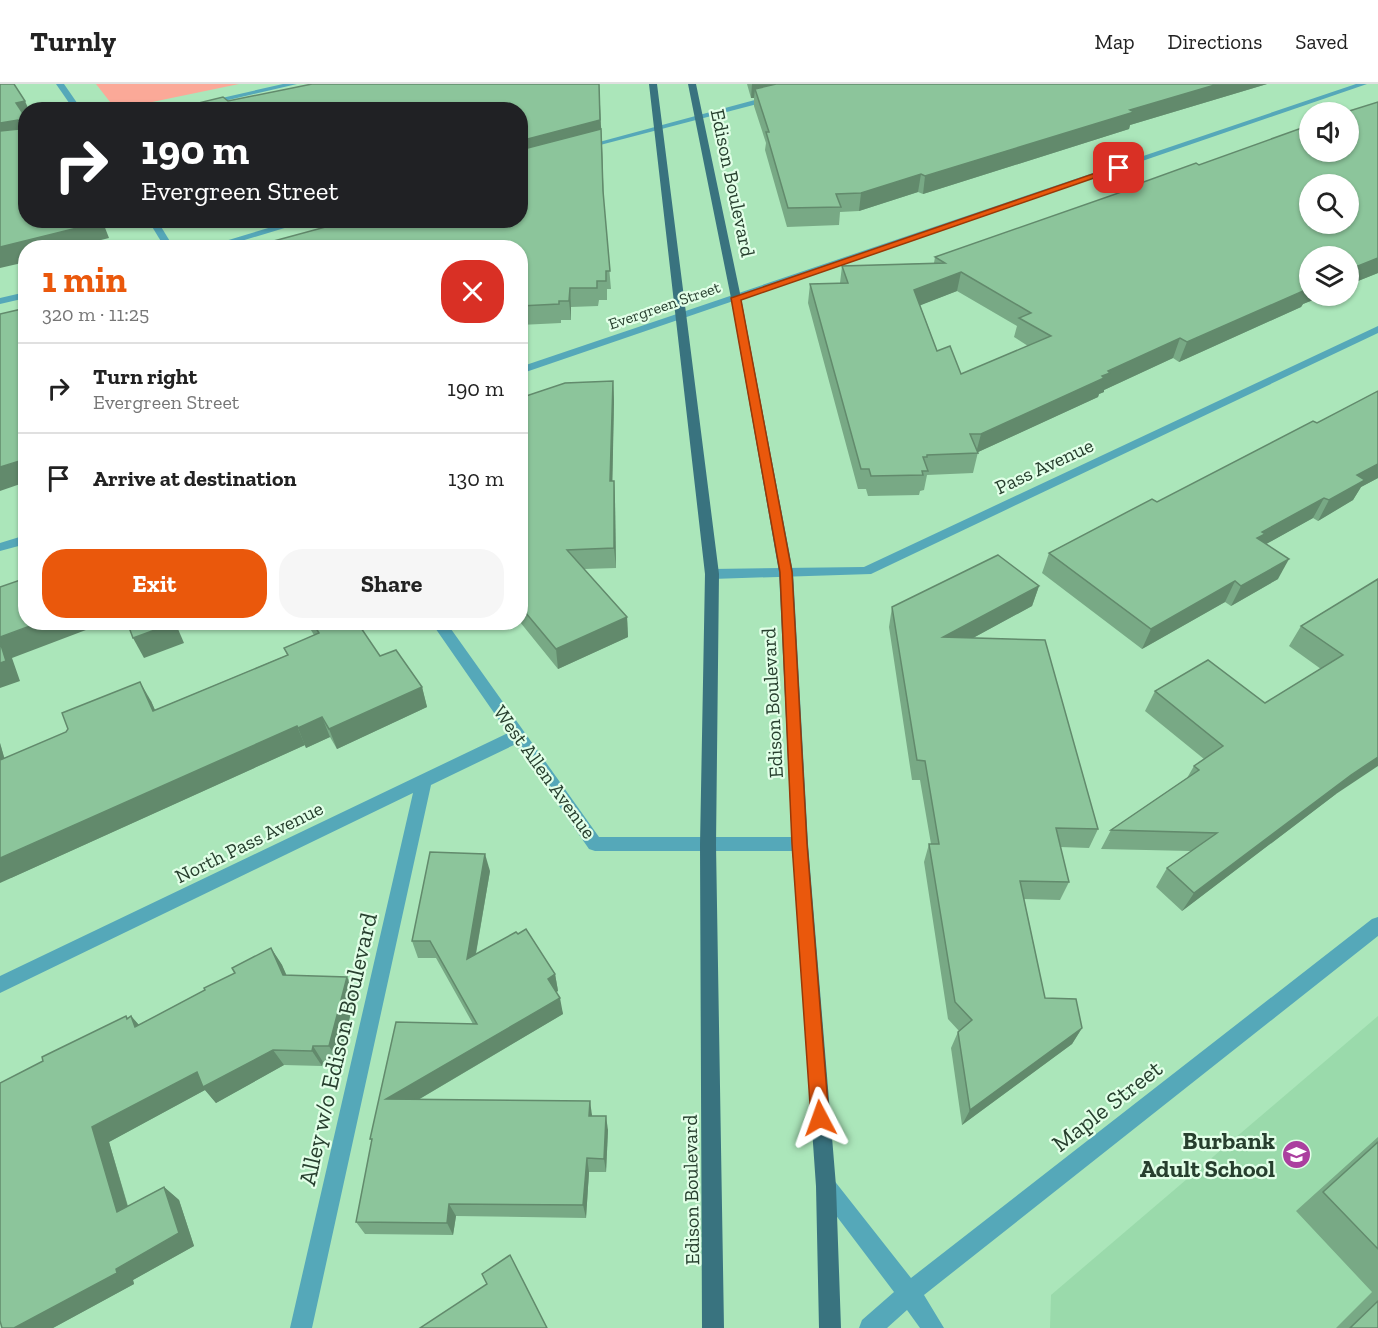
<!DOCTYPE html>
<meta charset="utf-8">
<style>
body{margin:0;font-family:"Zilla Slab",serif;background:#f6f6f6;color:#222;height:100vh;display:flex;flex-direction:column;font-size:22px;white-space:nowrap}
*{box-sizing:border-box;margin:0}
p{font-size:20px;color:#767676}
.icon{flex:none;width:33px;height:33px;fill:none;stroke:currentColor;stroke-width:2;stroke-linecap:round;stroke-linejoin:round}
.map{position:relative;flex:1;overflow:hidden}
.drawer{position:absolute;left:18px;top:156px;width:510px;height:390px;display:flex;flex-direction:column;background:#fff;border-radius:24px;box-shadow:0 2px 4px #0004}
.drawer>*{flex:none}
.hud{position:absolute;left:18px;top:18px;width:510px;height:126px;border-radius:24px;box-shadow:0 2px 4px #0004;background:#202124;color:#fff;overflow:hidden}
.tools{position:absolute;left:1299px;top:18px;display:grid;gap:12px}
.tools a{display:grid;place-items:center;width:60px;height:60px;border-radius:50%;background:#fff;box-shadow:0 2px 4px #0004;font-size:30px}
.pin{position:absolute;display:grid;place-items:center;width:51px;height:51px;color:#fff;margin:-26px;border-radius:12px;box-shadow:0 3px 9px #0006}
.me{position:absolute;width:66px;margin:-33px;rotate:356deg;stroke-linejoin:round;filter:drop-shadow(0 0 4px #0008)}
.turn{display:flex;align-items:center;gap:21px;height:126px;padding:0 24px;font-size:27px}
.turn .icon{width:78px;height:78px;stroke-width:2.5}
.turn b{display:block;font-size:42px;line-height:51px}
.round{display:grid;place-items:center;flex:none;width:63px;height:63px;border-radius:24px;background:#f6f6f6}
.head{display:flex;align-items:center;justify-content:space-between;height:102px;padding:0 24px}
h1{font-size:36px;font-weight:700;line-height:45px;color:#ea580c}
.button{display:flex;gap:12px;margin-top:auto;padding:12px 24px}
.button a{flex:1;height:69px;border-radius:24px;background:#ea580c;color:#fff;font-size:24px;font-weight:700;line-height:69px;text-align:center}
.button a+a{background:#f6f6f6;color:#222}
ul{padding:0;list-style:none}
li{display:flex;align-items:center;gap:18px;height:90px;padding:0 24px;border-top:2px solid #e0e0e0}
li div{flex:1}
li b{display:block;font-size:22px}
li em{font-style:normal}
header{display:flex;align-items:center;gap:36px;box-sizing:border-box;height:84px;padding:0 30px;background:#fff;border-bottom:2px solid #e0e0e0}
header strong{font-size:28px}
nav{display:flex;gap:33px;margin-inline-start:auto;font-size:21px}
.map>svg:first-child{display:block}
.built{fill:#9adaab}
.green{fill:#fba998}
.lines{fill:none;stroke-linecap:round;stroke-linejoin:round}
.minor{fill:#55a8b9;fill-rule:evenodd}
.major{fill:#39737f;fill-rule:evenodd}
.wall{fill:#78a985;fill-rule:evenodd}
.shaded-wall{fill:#628a6c}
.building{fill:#8cc59b;stroke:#628a6c;stroke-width:1.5;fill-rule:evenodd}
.route{fill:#ea580c;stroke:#983908;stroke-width:1.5}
.labels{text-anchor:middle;stroke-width:4.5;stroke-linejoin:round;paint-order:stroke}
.far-street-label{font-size:16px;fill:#273f2e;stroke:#e2ffe8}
.street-label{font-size:20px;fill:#273f2e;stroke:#e2ffe8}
.near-street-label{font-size:24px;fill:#273f2e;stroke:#e2ffe8}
.near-poi-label{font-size:24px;font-weight:bold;fill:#273f2e;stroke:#e2ffe8;text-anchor:end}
</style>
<header>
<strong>Turnly</strong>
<nav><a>Map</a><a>Directions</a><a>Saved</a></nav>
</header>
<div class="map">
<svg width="1378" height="1244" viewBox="0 0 1378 1244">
<rect width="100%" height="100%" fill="#abe6ba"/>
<polygon class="built" points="1378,932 1378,1244 1050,1244 1051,1211"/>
<polygon class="green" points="96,0 239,0 128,23 114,23"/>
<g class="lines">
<g class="minor">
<polygon points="56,0 64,0 82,26 74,26"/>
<polygon points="283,0 297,0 186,26 169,26"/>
<polygon points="1356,0 1367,0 520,290 520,283"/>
<polygon points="773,11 777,13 776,15 581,66 577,64"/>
<polygon points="148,136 157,136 174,164 165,164"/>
<polygon points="295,136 311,136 218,164 202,164"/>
<polygon points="26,208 26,214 0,220 0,214"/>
<polygon points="1378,242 1378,249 871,490 712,495 705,490 712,485 864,483"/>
<polygon points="26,451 26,460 0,467 0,459"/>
<polygon points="431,538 446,538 599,753 800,753 806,755 808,760 806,765 800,767 595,767 589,765 516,660 431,701 312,1244 290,1244 413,709 0,909 0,892 508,649"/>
<polygon points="1378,833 1378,852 924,1211 944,1244 920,1244 907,1226 887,1244 859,1244 862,1236 894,1208 819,1109 816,1102 819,1095 826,1092 833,1095 911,1194 1372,835"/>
</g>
<g class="major">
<polygon points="649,0 657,0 719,490 716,761 724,1244 702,1244 700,761 705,490"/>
<polygon points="688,0 696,0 741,214 793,488 808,760 836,1102 841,1244 819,1244 816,1102 792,760 779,488 731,214"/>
</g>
</g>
<g class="wall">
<polygon points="747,0 1267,0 1130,41 1129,45 923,110 918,108 859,127 840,128 839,141 787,143 765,66 766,59 754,22 754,14 751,14"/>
<polygon points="228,17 602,63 603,115 611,205 607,205 607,216 599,216 598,222 571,223 571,236 561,236 561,239 520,241 520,164 270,160 270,158 333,141 520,136"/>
<path d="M1378 18V189L1348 201V172L1310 212H1323L1303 220 1301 223 1179 278 1173 274 1104 306V308L1099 310 1098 313 978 368 973 389 927 391 924 406 920 407 919 411 868 412 866 405H858L808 219 810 200 840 199 842 182 934 179 935 173 1127 107V104L1199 81ZM957 207 1017 242 1014 253 1028 262 961 290 937 267 920 221Z"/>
<polygon points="613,297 614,317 612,397 614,397 615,417 616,484 584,485 627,533 628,553 558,585 520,538 520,314"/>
<polygon points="1378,307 1378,394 1361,403 1353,416 1318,437 1313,434 1266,460 1278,495 1231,522 1225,518 1142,565 1042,489 1049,469 1157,418 1317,339"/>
<polygon points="1378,495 1336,710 1182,827 1156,803 1167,784 1191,767 1101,765 1111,746 1187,694 1194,682 1204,675 1145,627 1155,607 1265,619 1321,585 1289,562 1301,542"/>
<polygon points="1039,502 1032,522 973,554 1098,745 1089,764 1060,763 1069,798 1060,816 1024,815 1045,914 1082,944 1072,960 962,1041 951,964 958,948 959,947 948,935 924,778 929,760 931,760 920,696 912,696 889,543 892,523"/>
<polygon points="306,538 357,538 380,572 422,603 427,623 337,665 330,653 306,664 305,661 11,794 0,659 4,674 151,617 155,626 287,571 284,564 314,551"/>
<polygon points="490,787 476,870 555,890 558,907 556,908 563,930 418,1016 592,1032 608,1046 606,1088 589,1088 586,1134 456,1132 453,1151 365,1150 356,1138 372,1057 370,1055 473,940 436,874 418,874 412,857"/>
<polygon points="271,864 282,881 286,891 356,910 338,978 323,978 322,982 284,981 216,1019 205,1006 109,1058 128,1122 164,1103 179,1116 194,1162 133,1196 134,1200 53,1244 128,934 131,932 139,941 205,906 235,889"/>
<polygon points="1378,1053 1378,1244 1336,1244 1372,1208 1296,1127"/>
</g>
<g class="shaded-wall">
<polygon points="599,0 602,63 604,125 520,75 520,57"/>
<polygon points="752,0 806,0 755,5 754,14 751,14"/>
<polygon points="1218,0 1267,0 1130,41 1129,45 923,110 925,92 1130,26"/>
<polygon points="25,17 29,26 26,26 26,35 16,19"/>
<polygon points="18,36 26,53 0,58 0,39"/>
<polygon points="921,90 918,108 859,127 861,109"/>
<polygon points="98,136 102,136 109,154 89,159 89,162 82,164 26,164 26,178 0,184 0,163"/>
<polygon points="1378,174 1378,189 1348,201 1348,186"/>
<polygon points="961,188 957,207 911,225 914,206"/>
<polygon points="1310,202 1310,212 1323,212 1303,220 1301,223 1179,278 1187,258"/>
<polygon points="570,204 571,223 571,236 569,217"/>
<polygon points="1180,254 1173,274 1104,306 1104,308 1099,310 1098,313 976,369 981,350 1102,292 1108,287"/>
<polygon points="613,297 614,317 612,417 610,397"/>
<polygon points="26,375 26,398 0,407 0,383"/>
<polygon points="1378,380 1378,394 1361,403 1353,416 1318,437 1329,416 1357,391"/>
<polygon points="614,397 615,417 616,484 614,464"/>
<polygon points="1324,414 1313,434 1259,464 1247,475 1262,448"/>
<polygon points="1289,475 1278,495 1231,522 1241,502"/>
<polygon points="1235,497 1225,518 1142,565 1151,545"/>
<polygon points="1039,502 1032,522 938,573 943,553"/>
<polygon points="627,533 628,553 558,585 556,565"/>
<polygon points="41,538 107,538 12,574 20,597 0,604 0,553"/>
<polygon points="174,538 175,538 184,559 144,574 133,554"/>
<polygon points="140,598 151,617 164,647 153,627"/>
<polygon points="422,603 427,623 337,665 329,645"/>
<polygon points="322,633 330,653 306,664 298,644"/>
<polygon points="297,642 305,661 0,799 0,774"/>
<polygon points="0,659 11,697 0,683"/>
<polygon points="1378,673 1378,682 1336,710 1182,827 1194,809 1351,691"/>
<polygon points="485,770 490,787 472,891 467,875"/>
<polygon points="271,864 282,881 294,908 283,891"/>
<polygon points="555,890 558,907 551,911 548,895"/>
<polygon points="347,893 356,910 338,978 329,962"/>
<polygon points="560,914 563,930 394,1030 386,1015"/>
<polygon points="126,932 135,942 131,932 146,949 149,959 127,935"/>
<polygon points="1082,944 1072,960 962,1041 970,1026"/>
<polygon points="313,962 323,978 322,982 312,967"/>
<polygon points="273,966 284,981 216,1019 205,1006 109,1058 133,1141 117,1128 92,1043 197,988"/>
<polygon points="590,1017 592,1031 591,1046 589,1032"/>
<polygon points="606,1032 608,1046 606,1088 604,1075"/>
<polygon points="587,1074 589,1088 586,1134 583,1121"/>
<polygon points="164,1103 179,1116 194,1162 133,1196 134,1200 53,1244 14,1244 116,1185"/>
<polygon points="449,1120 456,1132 453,1151 447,1139"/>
</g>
<g class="building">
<polygon points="0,0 14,0 25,17 16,19 26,34 26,136 98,136 81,141 81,143 0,163 0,47 19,45 21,38 18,36 0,39"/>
<polygon points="312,0 599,0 600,36 520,57 520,26 170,26 223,13 228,17"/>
<polygon points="776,0 1218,0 1130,26 1134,28 925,92 921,90 861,109 836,110 841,123 788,124 766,48 769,48 755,5"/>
<path d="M1378 18V174L1348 186V172H1310V202L1307 203 1310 204 1187 258 1180 254 1108 287 1110 289 1102 292 1104 294 981 350H970L978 369 927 371V373H923L928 387H922L923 391 871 392 869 385H861L810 200 848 199 842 182 945 179 935 173 1130 105 1127 104 1196 79 1199 81 1310 41V68H1348V28H1346ZM1310 100H1348V140H1310ZM961 188 1031 229 1019 234 1051 252 961 290 950 262 937 267 914 206Z"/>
<polygon points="601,45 603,107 610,187 606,187 606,197 597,197 597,204 570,204 569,217 559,217 559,220 520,222 520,164 257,164 271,160 270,158 333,141 332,136 520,136 520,66"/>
<polygon points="26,224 26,375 0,383 0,230"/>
<polygon points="613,297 610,397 614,397 614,464 567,466 627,533 556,565 520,522 520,314 565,299"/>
<polygon points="1378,307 1378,380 1357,391 1365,396 1329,416 1324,414 1262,448 1265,450 1257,454 1289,475 1241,502 1235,497 1151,545 1049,469 1152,415 1157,418 1313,337 1317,339"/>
<polygon points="998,471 1039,502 943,553 1045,556 1098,745 1056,744 1069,798 1020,797 1045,914 1076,915 1082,944 970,1026 958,948 972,936 955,918 929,760 939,760 925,677 917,676 892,523"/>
<polygon points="26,494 26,538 41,538 0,553 0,503"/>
<polygon points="1378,495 1378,673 1351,691 1194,809 1167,784 1217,749 1111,746 1199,686 1194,682 1223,662 1155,607 1208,576 1265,619 1343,571 1301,542"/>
<polygon points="127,538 174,538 174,539 133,554"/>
<polygon points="312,538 357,538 380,572 396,566 422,603 329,645 322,633 298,644 297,642 0,774 0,676 66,648 68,645 62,629 140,598 153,627 288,571 284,564 319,549"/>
<polygon points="0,558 6,577 0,579"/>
<polygon points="430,768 485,770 467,875 516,848 518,850 526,845 555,890 548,895 560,914 386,1015 590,1017 589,1032 606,1032 604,1075 587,1074 583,1121 449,1120 447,1139 356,1138 372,1055 370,1055 396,938 477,940 430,857 412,857"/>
<polygon points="271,864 283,891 347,893 329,962 313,962 312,967 273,966 203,1003 197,988 92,1043 117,1128 164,1103 179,1149 116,1185 117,1189 14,1244 2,1244 0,1237 0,999 43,977 42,973 126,932 127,935 131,932 135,943 205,906 204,904 235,889 232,884"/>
<polygon points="1378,1058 1378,1165 1323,1108"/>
<polygon points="510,1171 547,1244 420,1244 487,1200 482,1190"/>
<polygon points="1378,1217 1378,1244 1350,1244"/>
</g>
<polygon class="route" points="1116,82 1123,84 741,216 792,488 807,760 829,1034 827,1040 820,1043 814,1040 811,1034 792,760 780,488 731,214"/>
<defs>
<symbol id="school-disc" viewBox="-11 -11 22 22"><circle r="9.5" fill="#ab3f9f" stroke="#e2ffe8"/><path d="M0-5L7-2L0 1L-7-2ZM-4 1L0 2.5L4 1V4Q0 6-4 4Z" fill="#fff"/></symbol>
</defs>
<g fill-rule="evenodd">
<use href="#school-disc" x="1280" y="1054" width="33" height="33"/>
</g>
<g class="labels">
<g class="far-street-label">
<text transform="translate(664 221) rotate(-19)" y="6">Evergreen Street</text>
</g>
<g class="street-label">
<text transform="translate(733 99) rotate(78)" y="7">Edison Boulevard</text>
<text transform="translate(1044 382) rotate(-25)" y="7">Pass Avenue</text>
<text transform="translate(772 619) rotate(-93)" y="7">Edison Boulevard</text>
<text transform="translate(545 688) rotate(54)" y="7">West Allen Avenue</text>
<text transform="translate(249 758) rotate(-26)" y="7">North Pass Avenue</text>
<text transform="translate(691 1106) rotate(-91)" y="7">Edison Boulevard</text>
</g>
<g class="near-street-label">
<text transform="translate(338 965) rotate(-77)" y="8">Alley w/o Edison Boulevard</text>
<text transform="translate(1107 1022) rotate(-38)" y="8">Maple Street</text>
</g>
<g class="near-poi-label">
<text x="1275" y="1065">Burbank<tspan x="1275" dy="28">Adult School</tspan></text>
</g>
</g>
</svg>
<div class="tools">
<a><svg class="icon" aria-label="sound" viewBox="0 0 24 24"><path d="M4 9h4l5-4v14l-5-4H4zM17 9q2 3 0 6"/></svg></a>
<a><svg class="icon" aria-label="search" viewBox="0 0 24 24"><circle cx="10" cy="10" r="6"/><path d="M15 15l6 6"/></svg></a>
<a><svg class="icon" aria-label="layers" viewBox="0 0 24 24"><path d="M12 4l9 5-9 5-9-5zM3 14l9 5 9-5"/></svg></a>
</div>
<div class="pin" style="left:1119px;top:84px;background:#d93025"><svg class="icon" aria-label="arrive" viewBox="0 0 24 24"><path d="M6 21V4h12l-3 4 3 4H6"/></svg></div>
<svg class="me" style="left:820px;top:1034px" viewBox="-20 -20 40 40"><path d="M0-17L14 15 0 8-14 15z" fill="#ea580c" stroke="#fff" stroke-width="4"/></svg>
<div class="hud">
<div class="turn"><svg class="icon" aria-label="right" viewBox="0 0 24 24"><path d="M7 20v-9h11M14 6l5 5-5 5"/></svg><div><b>190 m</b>Evergreen Street</div></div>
</div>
<section class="drawer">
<div class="head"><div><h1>1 min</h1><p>320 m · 11:25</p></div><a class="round" style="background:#d93025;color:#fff"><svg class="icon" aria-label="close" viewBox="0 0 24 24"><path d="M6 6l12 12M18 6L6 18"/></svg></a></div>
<ul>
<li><svg class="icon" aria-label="right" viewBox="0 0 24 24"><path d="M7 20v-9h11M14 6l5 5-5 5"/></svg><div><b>Turn right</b><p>Evergreen Street</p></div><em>190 m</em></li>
<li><svg class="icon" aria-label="arrive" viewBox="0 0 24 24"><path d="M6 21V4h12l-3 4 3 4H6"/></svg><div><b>Arrive at destination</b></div><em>130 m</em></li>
</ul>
<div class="button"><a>Exit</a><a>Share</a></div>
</section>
</div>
